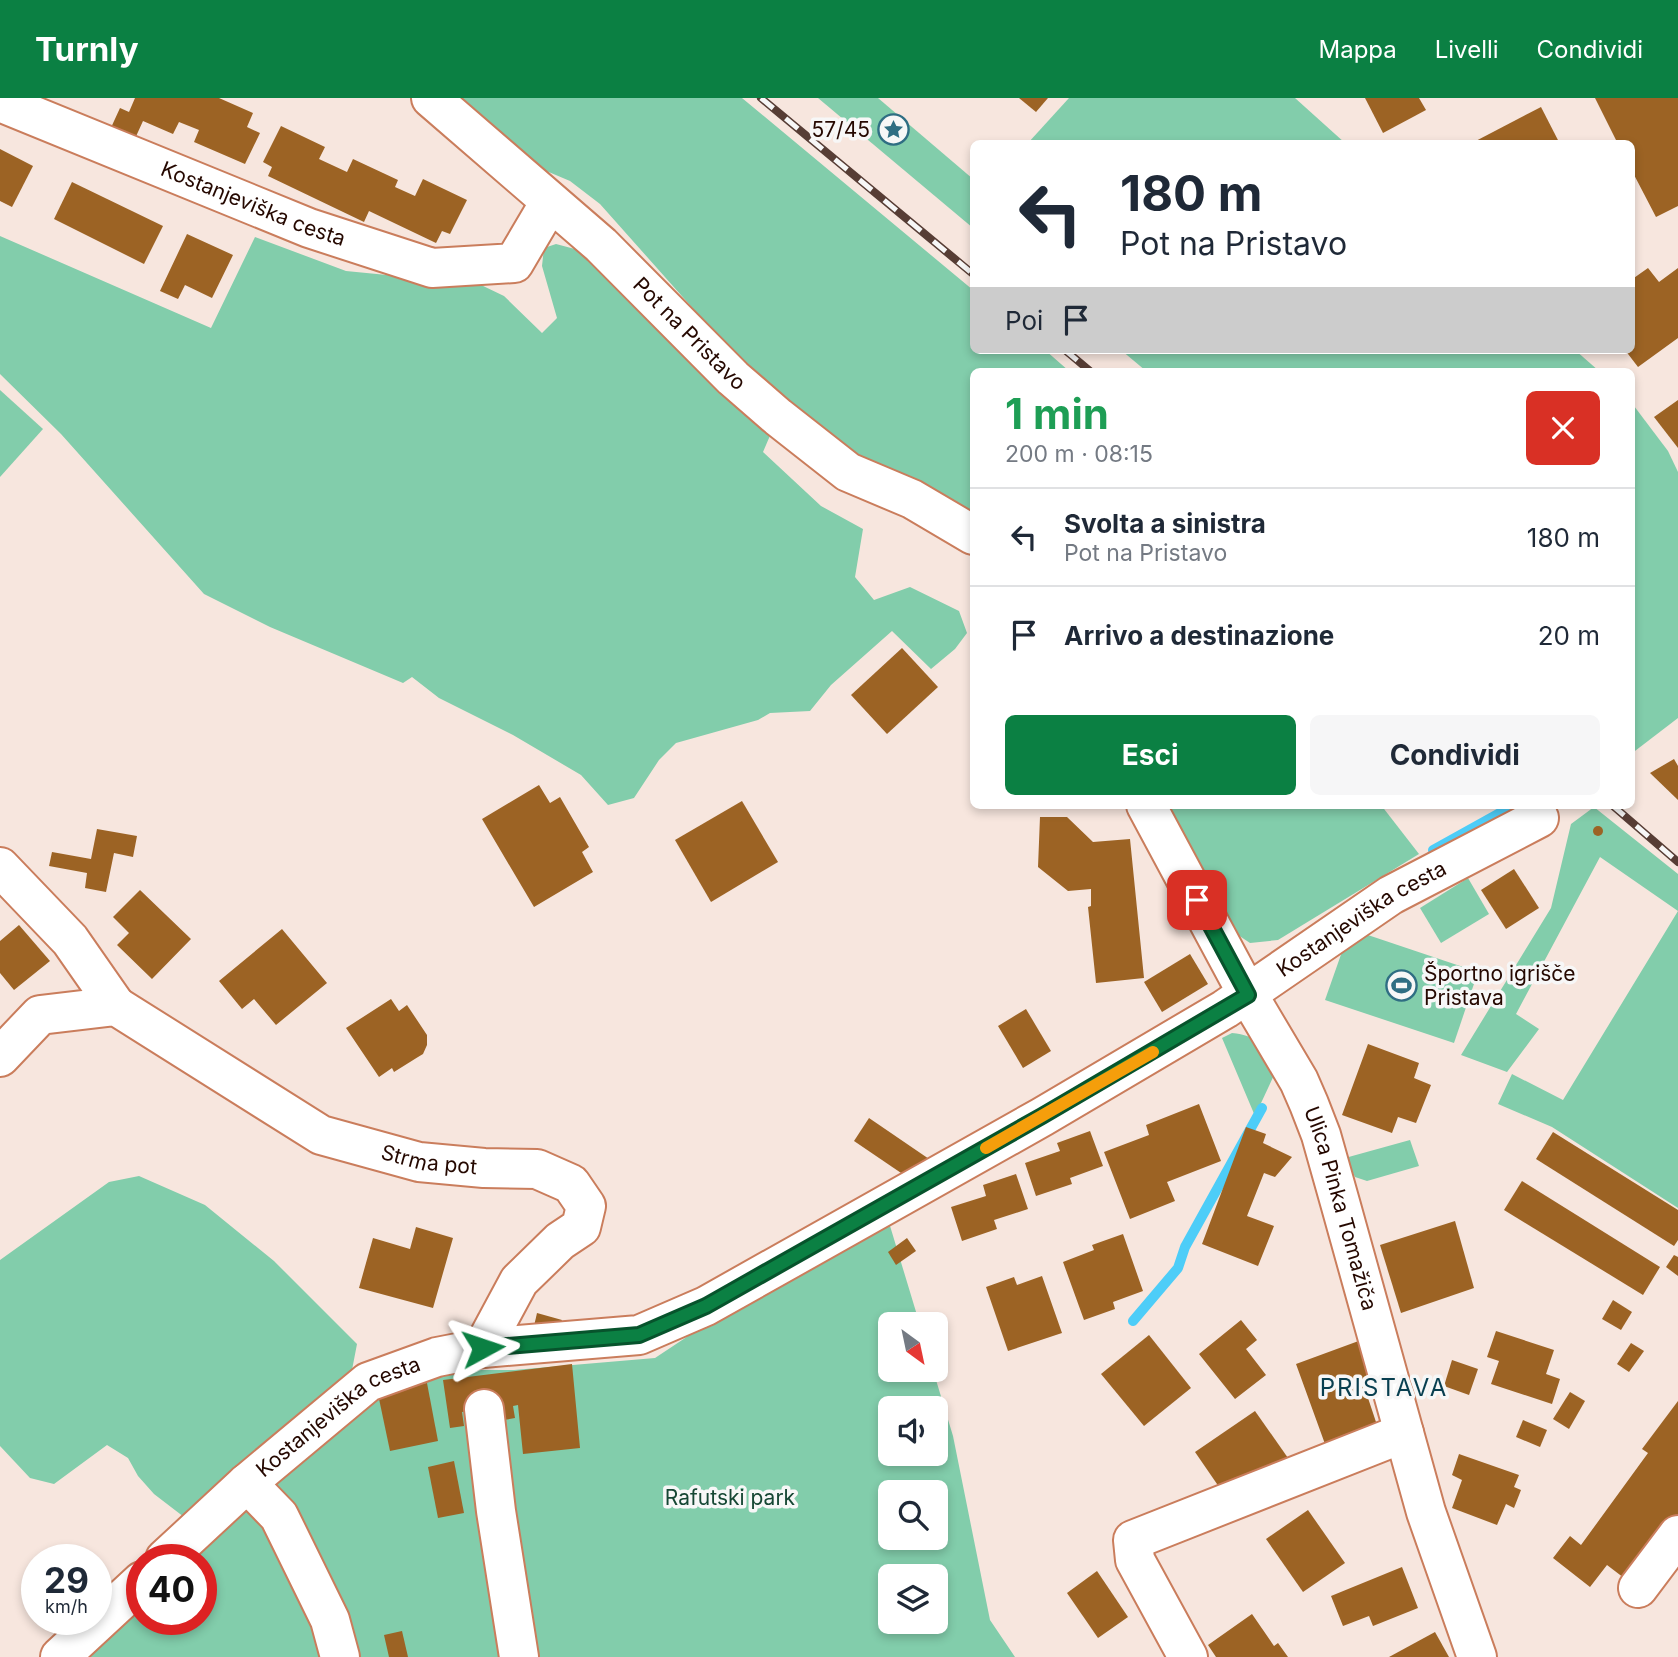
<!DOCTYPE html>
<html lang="it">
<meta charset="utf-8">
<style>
body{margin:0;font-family:Inter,sans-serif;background:#f6f6f7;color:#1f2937;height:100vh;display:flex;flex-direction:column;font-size:26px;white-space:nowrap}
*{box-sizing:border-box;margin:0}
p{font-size:23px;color:#747a83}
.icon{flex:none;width:38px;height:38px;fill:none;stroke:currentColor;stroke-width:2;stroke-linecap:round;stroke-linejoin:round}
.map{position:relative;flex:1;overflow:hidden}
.side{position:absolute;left:970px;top:270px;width:665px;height:441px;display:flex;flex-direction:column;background:#fff;border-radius:10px;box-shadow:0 4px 10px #0003}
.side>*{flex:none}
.banner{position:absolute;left:970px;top:42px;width:665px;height:214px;border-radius:10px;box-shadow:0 4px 10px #0003;background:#fff;color:#1f2937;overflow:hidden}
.needle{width:46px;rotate:147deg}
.tools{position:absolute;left:878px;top:1214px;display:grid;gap:14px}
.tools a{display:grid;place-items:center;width:70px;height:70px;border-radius:10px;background:#fff;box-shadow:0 4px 10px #0003;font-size:35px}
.speed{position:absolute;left:21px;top:1446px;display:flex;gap:14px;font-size:35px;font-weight:700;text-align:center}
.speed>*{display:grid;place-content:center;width:91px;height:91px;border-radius:50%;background:#fff;box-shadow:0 4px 10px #0003;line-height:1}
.speed small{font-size:18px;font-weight:400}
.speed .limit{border:10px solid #d22;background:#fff;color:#111}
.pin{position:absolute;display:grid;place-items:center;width:60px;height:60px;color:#fff;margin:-30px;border-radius:14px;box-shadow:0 4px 10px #0006}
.me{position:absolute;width:77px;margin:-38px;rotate:85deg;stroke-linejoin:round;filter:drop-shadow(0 0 5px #0008)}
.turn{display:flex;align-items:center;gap:24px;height:147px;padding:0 35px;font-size:32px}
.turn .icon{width:91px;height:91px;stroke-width:2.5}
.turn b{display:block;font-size:49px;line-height:60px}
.then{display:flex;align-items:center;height:66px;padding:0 35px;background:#0003;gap:14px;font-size:26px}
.round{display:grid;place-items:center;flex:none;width:74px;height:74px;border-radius:10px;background:#f6f6f7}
.overview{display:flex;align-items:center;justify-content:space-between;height:119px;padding:0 35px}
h1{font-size:42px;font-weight:700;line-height:52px;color:#1e9e55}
.primary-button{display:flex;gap:14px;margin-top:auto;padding:14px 35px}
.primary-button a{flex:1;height:80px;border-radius:10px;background:#0b8043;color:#fff;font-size:28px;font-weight:700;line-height:80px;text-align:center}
.primary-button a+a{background:#f6f6f7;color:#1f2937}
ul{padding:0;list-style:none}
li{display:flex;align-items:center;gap:21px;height:98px;padding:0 35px;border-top:2px solid #e0e1e3}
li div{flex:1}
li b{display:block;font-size:26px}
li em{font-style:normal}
header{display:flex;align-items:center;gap:42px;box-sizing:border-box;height:98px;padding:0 35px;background:#0b8043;color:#fff}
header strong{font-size:33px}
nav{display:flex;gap:38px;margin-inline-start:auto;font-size:24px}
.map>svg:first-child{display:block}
.green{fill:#82cdab;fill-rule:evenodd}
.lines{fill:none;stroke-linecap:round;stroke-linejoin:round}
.stream{stroke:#4dcdf8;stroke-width:10}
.building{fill:#9c6324}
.minor-casing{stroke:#ca7d5c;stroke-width:42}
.minor{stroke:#fff;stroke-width:38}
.rail-casing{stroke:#573d35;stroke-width:8}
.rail{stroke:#f7f7f7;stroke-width:5;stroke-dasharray:16;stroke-linecap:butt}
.route-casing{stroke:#07532c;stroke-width:18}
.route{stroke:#0b8043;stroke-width:12}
.slow{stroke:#f59e0b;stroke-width:12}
.labels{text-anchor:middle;stroke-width:7;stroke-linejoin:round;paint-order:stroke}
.poi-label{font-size:21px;fill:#250800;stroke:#f7f7f7;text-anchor:end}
.street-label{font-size:21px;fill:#250800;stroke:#f7f7f7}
.park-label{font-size:21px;fill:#164734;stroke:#f7f7f7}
.quarter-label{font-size:24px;letter-spacing:2px;fill:#083f50;stroke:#f7f7f7}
</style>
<header>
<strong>Turnly</strong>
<nav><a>Mappa</a><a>Livelli</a><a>Condividi</a></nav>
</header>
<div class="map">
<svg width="1678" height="1559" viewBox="0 0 1678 1559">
<rect width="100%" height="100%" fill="#f7e6de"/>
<g class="green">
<polygon points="462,0 742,0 973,192 973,252 1045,252 1069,273 973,273 973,422 858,362 745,269 600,106 570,83 544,72"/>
<polygon points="818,0 878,0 973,81 973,130"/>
<polygon points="1069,0 1295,0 1345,45 1028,45"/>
<polygon points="0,138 211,230 255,139 346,173 479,186 504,198 542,235 557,220 542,168 544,150 556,146 586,154 772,333 763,354 821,408 863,431 855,479 874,502 910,489 959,513 967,535 955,551 931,571 892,533 831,587 810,613 770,615 758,622 676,645 659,662 634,700 608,707 581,677 513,637 439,600 412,579 403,585 270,529 204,496 61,336 0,276"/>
<polygon points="1121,252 1575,252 1599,273 1146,273"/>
<polygon points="0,292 43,331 0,379"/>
<polygon points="1631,304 1668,353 1678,374 1678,620 1631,656"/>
<polygon points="1164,707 1381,707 1419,756 1278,842 1250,845 1238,837 1200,776"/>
<polygon points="1594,709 1678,776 1678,1110 1552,1029 1498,1006 1512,976 1563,1002 1678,813 1600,759 1516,916 1539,931 1507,974 1461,957 1551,810 1571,726"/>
<polygon points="1468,780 1489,816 1441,845 1420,810"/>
<polygon points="1350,831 1478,874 1454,945 1325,902"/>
<path d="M1232 935C1260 937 1263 952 1275 975L1255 1018 1222 940Z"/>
<polygon points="1410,1042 1419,1068 1367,1083 1355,1079 1345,1060"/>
<polygon points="139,1078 205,1107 274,1163 357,1246 352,1272 184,1419 154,1396 138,1378 128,1360 107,1347 54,1386 30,1380 0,1348 0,1162 109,1084"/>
<path d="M884 1108 920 1227H891V1272H933L953 1338 990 1522 1015 1559H78L142 1498V1521H201V1461H181L368 1284 479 1272H514L655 1260ZM891 1311H936V1356H891ZM891 1395H936V1440H891ZM891 1479H936V1524H891Z"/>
</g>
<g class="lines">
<g class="stream">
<polyline points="1433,752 1514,707"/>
<polyline points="1133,1223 1178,1170 1185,1149 1262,1010"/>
</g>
</g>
<g class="building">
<polygon points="135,0 219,0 253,15 247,29 260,35 245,66 194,44 199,32 179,24 173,36 143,23 133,45 109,34 120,10 129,14"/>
<polygon points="1019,0 1048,0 1036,14"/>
<polygon points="1365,0 1419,0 1426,12 1383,35"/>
<polygon points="1595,0 1678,0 1678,108 1656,119 1631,71 1631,46 1618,46"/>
<polygon points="1541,9 1560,46 1470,46"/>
<polygon points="281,28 325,49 319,61 347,74 353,61 398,82 395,89 415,98 423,81 467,102 450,136 442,133 436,145 369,113 364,124 268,78 272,69 263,64"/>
<polygon points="0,51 33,68 12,109 0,103"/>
<polygon points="72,84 163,128 144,166 54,121"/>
<polygon points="187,136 233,157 212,200 185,187 178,201 160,193"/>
<polygon points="1648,170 1659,184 1678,170 1678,240 1638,269 1625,252 1631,252 1631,182"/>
<polygon points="1678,302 1678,350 1654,319"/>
<polygon points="902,550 938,589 887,636 851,597"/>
<polygon points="1674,661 1678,668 1678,702 1650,675"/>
<polygon points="539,687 550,705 560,699 589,749 582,754 593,774 534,809 482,721"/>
<polygon points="742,703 778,764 711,804 675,742"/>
<polygon points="1040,719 1067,719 1093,744 1130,741 1144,880 1096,885 1088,809 1091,808 1091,791 1068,793 1038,769"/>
<circle cx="1598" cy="733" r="5"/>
<polygon points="97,731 137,738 133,759 114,755 106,794 85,790 87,775 49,768 52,754 91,761"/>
<polygon points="1514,771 1539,810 1506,831 1481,792"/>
<polygon points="140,792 191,841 152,881 117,847 129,835 113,819"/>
<polygon points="19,827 50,863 14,892 0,875 0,843"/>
<polygon points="282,831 327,885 276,927 254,901 242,911 219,883"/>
<polygon points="1190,856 1208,886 1162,914 1144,884"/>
<polygon points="391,901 399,913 407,907 427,937 427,947 423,956 418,959 394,974 392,970 379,979 346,930"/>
<polygon points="1026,911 1051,953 1023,970 998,928"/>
<polygon points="1368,946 1419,965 1414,980 1431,987 1416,1025 1398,1019 1392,1035 1342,1017"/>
<polygon points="1199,1006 1221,1063 1167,1084 1175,1103 1130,1121 1104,1054 1149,1037 1146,1027"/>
<polygon points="869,1020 932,1063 907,1079 854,1043"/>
<polygon points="1246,1029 1266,1036 1263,1045 1292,1059 1275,1079 1264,1075 1247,1118 1274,1128 1258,1168 1202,1146"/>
<polygon points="1090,1033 1103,1068 1070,1080 1072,1086 1036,1098 1025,1065 1060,1053 1057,1045"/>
<polygon points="1553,1034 1678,1112 1678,1142 1674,1148 1536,1061"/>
<polygon points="1016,1076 1028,1111 994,1122 997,1131 962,1143 951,1109 986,1098 983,1087"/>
<polygon points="1522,1083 1660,1169 1643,1197 1504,1112"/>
<polygon points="1455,1123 1474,1190 1401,1215 1380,1147"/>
<polygon points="416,1129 453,1140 433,1210 359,1190 373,1140 410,1151"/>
<polygon points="1123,1136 1143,1193 1113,1204 1115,1211 1084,1222 1063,1164 1094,1152 1092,1147"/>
<polygon points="907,1140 916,1153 896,1167 888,1154"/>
<polygon points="1674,1157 1678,1159 1678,1178 1666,1169"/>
<polygon points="1042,1178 1062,1235 1008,1253 986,1189 1014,1179 1017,1187"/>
<polygon points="1613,1202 1632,1214 1621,1232 1602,1221"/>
<polygon points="537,1215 562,1222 558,1235 534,1228"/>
<polygon points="1241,1222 1257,1242 1246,1251 1266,1277 1235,1301 1199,1256"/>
<polygon points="1496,1233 1554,1252 1546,1276 1560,1281 1552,1306 1491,1286 1499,1263 1487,1259"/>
<polygon points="1149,1237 1191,1290 1144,1328 1101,1276"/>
<polygon points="1364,1241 1380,1285 1365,1291 1377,1327 1325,1346 1296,1266"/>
<polygon points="1631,1245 1644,1253 1629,1274 1617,1266"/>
<polygon points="1452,1262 1478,1271 1469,1297 1444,1288"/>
<polygon points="572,1266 580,1350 523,1356 518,1307 513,1308 515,1320 504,1322 502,1309 462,1314 464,1328 450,1330 443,1282"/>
<polygon points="427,1285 438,1343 390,1353 378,1296"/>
<polygon points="1570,1294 1585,1303 1569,1331 1553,1321"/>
<polygon points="1678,1303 1678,1418 1628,1483 1607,1467 1590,1489 1553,1460 1570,1438 1581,1447 1648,1355 1642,1351"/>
<polygon points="1255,1313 1288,1360 1228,1402 1195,1354"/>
<polygon points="1523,1322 1547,1332 1540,1349 1516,1339"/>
<polygon points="1459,1356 1519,1377 1514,1389 1521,1392 1514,1410 1506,1406 1497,1427 1452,1410 1462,1382 1452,1377"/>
<polygon points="454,1363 464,1415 438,1420 428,1369"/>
<polygon points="1308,1412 1345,1465 1303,1494 1266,1441"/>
<polygon points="1402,1469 1418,1510 1373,1528 1369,1518 1343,1528 1331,1498"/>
<polygon points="1097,1473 1128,1519 1098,1540 1067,1495"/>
<polygon points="1252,1516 1274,1548 1278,1545 1288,1559 1216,1559 1208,1547"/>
<polygon points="402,1533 408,1559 389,1559 384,1537"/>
<polygon points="1435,1534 1449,1559 1389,1559"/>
</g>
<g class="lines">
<defs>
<g id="minor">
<path id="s1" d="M431 0 601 147 733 280 778 319 848 374 912 401 973 437"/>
<path id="s2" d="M0 4 309 130 432 170 514 165 550 104"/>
<path id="s3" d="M1146 707 1248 897 1299 983 1309 1006 1321 1037 1341 1108 1426 1414 1477 1559"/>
<polyline points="0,769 70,842 116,908"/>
<path id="s4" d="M0 959 40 917 116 908 321 1037 419 1064 484 1070 537 1071 571 1086 586 1108 581 1129 560 1143 519 1183 483 1250"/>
<polyline points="484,1311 496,1413 519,1559"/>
<polyline points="247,1385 279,1418 330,1522 340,1559"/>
<path id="s5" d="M165 1461 247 1385 368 1284 437 1259 483 1250 639 1237 706 1208 1042 1019 1225 911 1391 797 1539 720"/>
<polyline points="1638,1490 1678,1437"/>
<polyline points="60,1559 142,1483"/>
<polyline points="1188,1559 1135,1462 1133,1442 1404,1335"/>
</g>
</defs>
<use href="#minor" class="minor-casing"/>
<use href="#minor" class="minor"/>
<defs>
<g id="rail">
<polyline points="761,0 973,176"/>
<polyline points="1065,252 1090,273"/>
<polyline points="1612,707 1678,764"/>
</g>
</defs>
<use href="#rail" class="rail-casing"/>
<use href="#rail" class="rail"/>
</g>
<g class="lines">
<defs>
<polyline id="route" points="483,1250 639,1237 706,1208 1042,1018 1248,897 1197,802"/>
</defs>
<use href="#route" class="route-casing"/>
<use href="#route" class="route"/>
<polyline class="slow" points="986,1050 1153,954"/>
</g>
<defs>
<symbol id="sight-ring" viewBox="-11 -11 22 22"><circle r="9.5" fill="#f7f7f7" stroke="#2f6e83" stroke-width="1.5"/><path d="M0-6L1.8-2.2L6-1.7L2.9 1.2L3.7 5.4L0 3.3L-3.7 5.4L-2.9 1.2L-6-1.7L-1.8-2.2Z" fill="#2f6e83"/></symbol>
<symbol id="stadium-ring" viewBox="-11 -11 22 22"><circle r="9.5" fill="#f7f7f7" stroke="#2f6e83" stroke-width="1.5"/><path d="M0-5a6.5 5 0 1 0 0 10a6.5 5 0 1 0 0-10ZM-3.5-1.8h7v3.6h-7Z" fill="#2f6e83"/></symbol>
</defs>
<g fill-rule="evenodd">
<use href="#sight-ring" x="876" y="14" width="35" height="35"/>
<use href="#stadium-ring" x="1384" y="870" width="35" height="35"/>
</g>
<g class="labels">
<g class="poi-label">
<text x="870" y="39">57/45</text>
<text x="1424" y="883" text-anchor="start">Športno igrišče<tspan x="1424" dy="24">Pristava</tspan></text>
</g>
<g class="street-label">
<text dy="7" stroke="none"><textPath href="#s2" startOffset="273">Kostanjeviška cesta</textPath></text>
<text dy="7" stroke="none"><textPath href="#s1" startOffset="350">Pot na Pristavo</textPath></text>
<text dy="7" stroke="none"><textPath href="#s5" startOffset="1381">Kostanjeviška cesta</textPath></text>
<text dy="7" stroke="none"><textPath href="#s4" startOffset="488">Strma pot</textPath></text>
<text dy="7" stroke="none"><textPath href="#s3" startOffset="450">Ulica Pinka Tomažiča</textPath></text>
<text dy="7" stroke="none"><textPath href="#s5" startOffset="226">Kostanjeviška cesta</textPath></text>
</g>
<g class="park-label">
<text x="730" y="1407">Rafutski park</text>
</g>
<g class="quarter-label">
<text x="1384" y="1298">PRISTAVA</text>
</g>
</g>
</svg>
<div class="tools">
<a><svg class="needle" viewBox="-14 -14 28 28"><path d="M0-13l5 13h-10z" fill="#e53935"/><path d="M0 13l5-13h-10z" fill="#747a83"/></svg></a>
<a><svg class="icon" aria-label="sound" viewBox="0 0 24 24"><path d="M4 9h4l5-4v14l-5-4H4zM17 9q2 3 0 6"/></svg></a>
<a><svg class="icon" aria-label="search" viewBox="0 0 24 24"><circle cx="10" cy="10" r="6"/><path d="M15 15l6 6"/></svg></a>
<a><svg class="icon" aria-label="layers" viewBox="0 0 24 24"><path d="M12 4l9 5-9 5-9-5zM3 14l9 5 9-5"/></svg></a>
</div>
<div class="speed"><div>29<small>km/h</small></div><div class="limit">40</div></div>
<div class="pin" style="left:1197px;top:802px;background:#d93025"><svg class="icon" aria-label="arrive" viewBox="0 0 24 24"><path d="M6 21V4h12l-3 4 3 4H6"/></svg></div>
<svg class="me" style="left:483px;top:1250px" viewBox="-20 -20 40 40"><path d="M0-17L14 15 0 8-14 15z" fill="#0b8043" stroke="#fff" stroke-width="4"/></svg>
<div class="banner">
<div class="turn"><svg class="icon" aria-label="left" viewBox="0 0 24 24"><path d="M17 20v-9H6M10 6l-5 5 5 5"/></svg><div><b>180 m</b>Pot na Pristavo</div></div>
<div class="then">Poi<svg class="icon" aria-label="arrive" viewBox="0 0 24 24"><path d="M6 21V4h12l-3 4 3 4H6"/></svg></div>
</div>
<section class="side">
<div class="overview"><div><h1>1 min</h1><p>200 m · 08:15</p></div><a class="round" style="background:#d93025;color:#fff"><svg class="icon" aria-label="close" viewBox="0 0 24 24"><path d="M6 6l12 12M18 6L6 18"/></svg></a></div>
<ul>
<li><svg class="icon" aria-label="left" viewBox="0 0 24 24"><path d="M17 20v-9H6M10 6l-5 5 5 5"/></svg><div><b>Svolta a sinistra</b><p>Pot na Pristavo</p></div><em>180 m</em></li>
<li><svg class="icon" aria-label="arrive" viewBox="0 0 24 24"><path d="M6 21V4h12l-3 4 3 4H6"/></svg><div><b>Arrivo a destinazione</b></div><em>20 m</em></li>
</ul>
<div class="primary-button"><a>Esci</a><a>Condividi</a></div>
</section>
</div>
